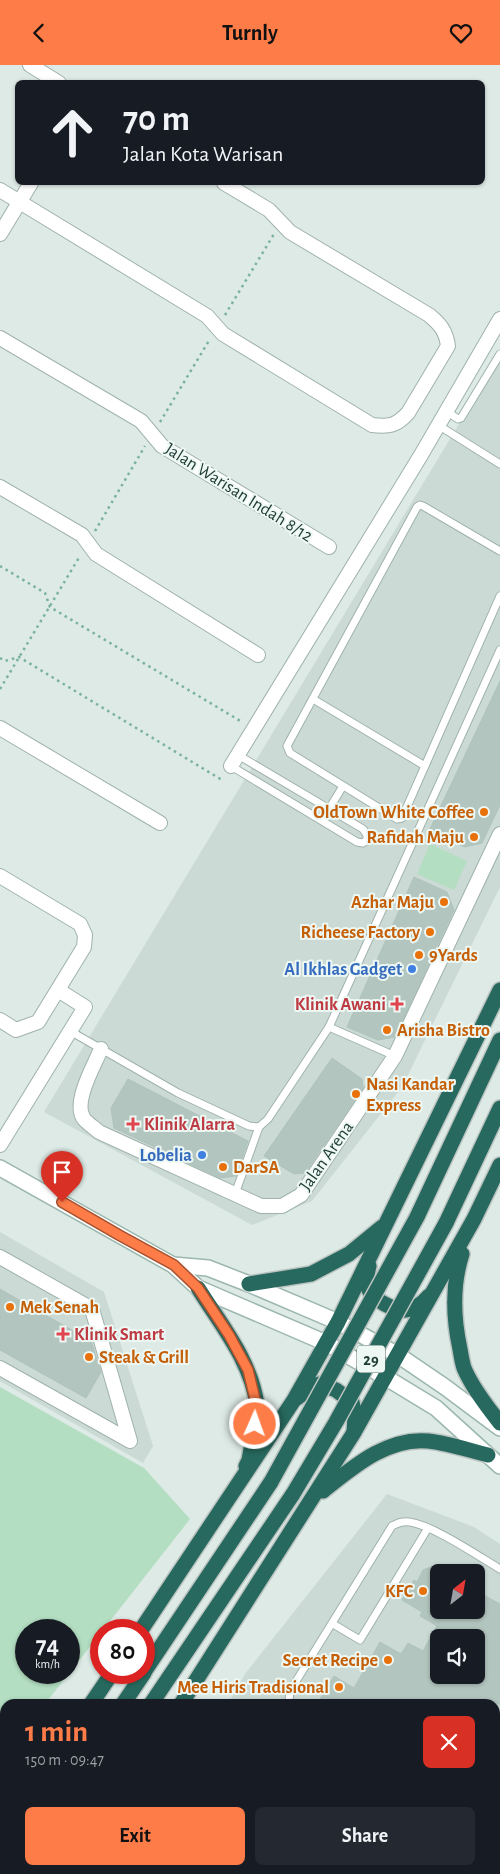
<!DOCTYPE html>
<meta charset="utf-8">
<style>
body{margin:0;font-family:"Alegreya Sans",sans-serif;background:#242831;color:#f1f3f6;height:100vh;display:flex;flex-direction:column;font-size:19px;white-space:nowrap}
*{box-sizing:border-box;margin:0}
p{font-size:16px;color:#9ea1a6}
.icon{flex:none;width:28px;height:28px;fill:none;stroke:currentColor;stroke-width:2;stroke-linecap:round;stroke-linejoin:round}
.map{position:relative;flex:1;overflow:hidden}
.panel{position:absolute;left:0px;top:1634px;width:500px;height:176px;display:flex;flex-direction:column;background:#171b24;border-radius:15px 15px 0 0;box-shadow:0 1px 4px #0004}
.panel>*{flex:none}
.top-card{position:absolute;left:15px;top:15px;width:470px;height:105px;border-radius:8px;box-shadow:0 1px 4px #0004;background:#171b24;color:#f1f3f6;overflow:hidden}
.needle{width:32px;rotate:31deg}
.controls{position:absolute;left:430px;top:1499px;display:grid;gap:10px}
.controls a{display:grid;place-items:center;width:55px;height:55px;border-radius:8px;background:#171b24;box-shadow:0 1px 4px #0004;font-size:25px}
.speed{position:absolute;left:15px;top:1554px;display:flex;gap:10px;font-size:25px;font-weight:700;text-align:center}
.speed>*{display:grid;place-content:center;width:65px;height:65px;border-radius:50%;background:#171b24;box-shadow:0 1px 4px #0004;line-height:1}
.speed small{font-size:12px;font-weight:400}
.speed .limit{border:8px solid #d22;background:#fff;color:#111}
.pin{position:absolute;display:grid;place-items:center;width:42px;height:42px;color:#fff;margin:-51px -21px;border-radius:50% 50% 50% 0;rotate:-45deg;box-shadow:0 0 5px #0007}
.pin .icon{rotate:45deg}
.me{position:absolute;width:55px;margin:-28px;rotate:2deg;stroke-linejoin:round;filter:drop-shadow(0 0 4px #0008)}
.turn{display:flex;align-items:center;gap:18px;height:105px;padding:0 25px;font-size:22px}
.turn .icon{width:65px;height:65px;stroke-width:2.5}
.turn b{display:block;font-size:35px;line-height:42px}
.round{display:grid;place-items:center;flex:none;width:52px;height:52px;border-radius:8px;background:#242831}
.summary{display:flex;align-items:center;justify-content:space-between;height:85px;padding:0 25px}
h1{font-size:30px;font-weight:600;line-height:38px;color:#fe7c48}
.action{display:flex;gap:10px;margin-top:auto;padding:10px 25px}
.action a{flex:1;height:58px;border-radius:8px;background:#fe7c48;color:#111;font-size:20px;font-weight:600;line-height:58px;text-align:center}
.action a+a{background:#242831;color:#f1f3f6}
header{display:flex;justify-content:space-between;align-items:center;height:65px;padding:0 25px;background:#fe7c48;color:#111;font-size:22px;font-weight:600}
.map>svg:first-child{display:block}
.built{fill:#cbdad4;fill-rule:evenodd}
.green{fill:#b3dec1;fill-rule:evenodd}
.building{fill:#b2c5be;stroke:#afc4bc;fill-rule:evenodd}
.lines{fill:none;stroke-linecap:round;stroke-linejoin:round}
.lane-casing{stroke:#a0b2ac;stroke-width:9}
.street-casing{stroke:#a0b2ac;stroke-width:16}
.secondary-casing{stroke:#9bb7ae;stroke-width:18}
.highway-casing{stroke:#bcc4c2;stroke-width:18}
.path{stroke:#7bb1a2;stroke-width:2.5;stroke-dasharray:2.5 4;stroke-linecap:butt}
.lane{stroke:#fff;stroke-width:7}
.street{stroke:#fff;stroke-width:14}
.secondary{stroke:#fff;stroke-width:15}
.highway{stroke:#27695e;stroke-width:15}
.highway-bridge-casing{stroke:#bcc4c2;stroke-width:18;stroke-linecap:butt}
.highway-bridge{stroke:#27695e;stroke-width:15}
.route-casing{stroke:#a5512f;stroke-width:12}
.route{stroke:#fe7c48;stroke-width:9}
.food-dot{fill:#e8710a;stroke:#edf7f3;stroke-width:2}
.shop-dot{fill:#3f7fe0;stroke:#edf7f3;stroke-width:2}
.health-dot{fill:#e0444e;stroke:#edf7f3;stroke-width:2}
.labels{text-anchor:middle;stroke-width:4;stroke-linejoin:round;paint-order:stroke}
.shield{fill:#edf7f3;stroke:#5c736d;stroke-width:1}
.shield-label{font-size:16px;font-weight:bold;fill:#1e3b34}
.street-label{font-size:18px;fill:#1e3b34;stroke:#edf7f3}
.food-label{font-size:18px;font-weight:bold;fill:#c56008;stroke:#edf7f3;text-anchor:end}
.shop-label{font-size:18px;font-weight:bold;fill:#366cbe;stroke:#edf7f3;text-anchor:end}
.health-label{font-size:18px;font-weight:bold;fill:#be3a42;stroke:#edf7f3;text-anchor:start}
</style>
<header><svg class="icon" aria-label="back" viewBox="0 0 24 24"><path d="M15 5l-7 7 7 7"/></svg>Turnly<svg class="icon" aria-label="heart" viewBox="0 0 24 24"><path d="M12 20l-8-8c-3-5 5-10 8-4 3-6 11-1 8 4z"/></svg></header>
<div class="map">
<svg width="500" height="1809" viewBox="0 0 500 1809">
<rect width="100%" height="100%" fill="#ddeae5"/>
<g class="built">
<polygon points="500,291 500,822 402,1022 312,1136 252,1160 44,1047"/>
<polygon points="0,1167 104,1227 153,1381 143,1398 0,1316"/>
<path d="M387 1429 474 1462 500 1479V1809H127L129 1805H495V1639H228L245 1609ZM439 1508H476V1545H439ZM439 1572H476V1610H439Z"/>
</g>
<g class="green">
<polygon points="430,779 467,796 454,825 417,809"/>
<path d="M0 1322 144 1403 190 1454 45 1639H5V1734L0 1742ZM26 1565H69V1608H26Z"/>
</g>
<g class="building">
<polygon points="500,616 500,740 482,778 465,782 429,766"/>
<polygon points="414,812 447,827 454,845 395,972 378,975 347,962"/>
<polygon points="332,993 362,1014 363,1023 305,1108 294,1109 264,1091"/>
<polygon points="128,1014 248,1076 236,1111 220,1113 114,1063 111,1043"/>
<polygon points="0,1224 91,1276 101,1307 86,1333 0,1285"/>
<path d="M439 1499V1545H476V1526L500 1539V1639H328L320 1634 334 1611 354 1623 380 1577 401 1589 408 1578 423 1586 437 1561 420 1551 422 1547 402 1535 414 1515 417 1517 423 1505ZM439 1572H476V1610H439Z"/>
</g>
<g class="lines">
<defs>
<g id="lane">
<polyline points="446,346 458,354 461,353 500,289"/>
<polyline points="438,360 500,399"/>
<polyline points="500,486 423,441 420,440 417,442 287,681 290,688 397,754 402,753 500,531"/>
<polyline points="313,634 425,701"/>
<polyline points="231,701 357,777 363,778 367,775 367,770 363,764 238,690"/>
<polyline points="329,744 343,721"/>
<polyline points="329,962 395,991"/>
<polyline points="70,966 178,1028 249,1061 259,1062 268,1054 329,962 500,585"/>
<polyline points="235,1129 259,1062"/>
<polyline points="333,1559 360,1575 428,1463"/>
<path d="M294 1639 289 1636 290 1626 392 1461C396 1459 400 1457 403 1457 423 1453 481 1493 500 1504"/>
<polyline points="495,1758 500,1761"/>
<polyline points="202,1805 209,1809"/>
<polyline points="233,1809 236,1805"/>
<polyline points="400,1809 403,1805"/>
</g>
<g id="street">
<polyline points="30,0 59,18"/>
<path d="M0 125 207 251 223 269 372 360C389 362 396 361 408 348L448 281C446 266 440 259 429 250L290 167 269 145 224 118"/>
<polyline points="0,169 31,118"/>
<polyline points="0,273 141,356 162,381 329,482"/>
<polyline points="0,422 82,470 96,489 258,590"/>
<polyline points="0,663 160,758"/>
<polyline points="231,701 421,390 500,254"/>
<polyline points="0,811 80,859 85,870 84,882 38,957 16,965 0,955"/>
<path d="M101 984C94 1001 72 1038 84 1054 88 1059 95 1063 99 1067L261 1141H282L301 1130 395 991 500 769"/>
<polyline points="0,1080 85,942 58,925"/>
<polyline points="0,1192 92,1244 130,1376 0,1303"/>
<polyline points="495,1780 500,1772"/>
<polyline points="495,1802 500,1805"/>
<polyline points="151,1809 153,1805"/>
<polyline points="317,1809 320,1805"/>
<polyline points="478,1809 480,1805"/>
</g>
<g id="secondary">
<polyline points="0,1103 173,1200 198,1223 326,1278 385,1312 436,1343 500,1401"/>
<polyline points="173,1200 208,1203 249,1219 338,1257 398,1290 445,1322 500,1363"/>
</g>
<g id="highway">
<polyline points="417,1152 500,975"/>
<polyline points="446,1158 500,1043"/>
<path d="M462 1189C452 1220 453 1252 460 1284 461 1290 462 1297 464 1303 471 1320 488 1343 500 1358"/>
<path d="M369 1201C367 1209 365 1217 369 1225 372 1234 396 1247 406 1245 416 1244 423 1238 429 1231"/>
<polyline points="249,1219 311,1209 349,1189 382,1162"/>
<path d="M198 1223C221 1260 252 1297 257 1341 259 1354 251 1381 249 1395L246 1401"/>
<polyline points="297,1333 310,1323 319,1319 336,1325 352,1337 355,1351 354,1367"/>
<path d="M323 1426C352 1403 387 1372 428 1376 448 1378 468 1385 488 1390"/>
<polyline points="141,1565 294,1335 338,1257 500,925"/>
<polyline points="144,1607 271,1417"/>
<polyline points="91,1639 112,1608"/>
<polyline points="123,1639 144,1608"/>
<polyline points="151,1639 293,1429"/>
<polyline points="181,1639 353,1369 474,1154 500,1100"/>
<polyline points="0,1778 5,1771"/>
<polyline points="10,1809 12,1805"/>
<polyline points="38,1809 40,1805"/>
<polyline points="71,1809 73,1805"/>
</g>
</defs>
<use href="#lane" class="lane-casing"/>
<use href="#street" class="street-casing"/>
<use href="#secondary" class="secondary-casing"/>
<use href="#highway" class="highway-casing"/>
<g class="path">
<polyline points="225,250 274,169"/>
<polyline points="160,357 210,274"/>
<polyline points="95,466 145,381"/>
<polyline points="0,501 45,528 50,542 242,657"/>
<polyline points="0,593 5,596 19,592 222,715"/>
<polyline points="0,624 80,491"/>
</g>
<use href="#lane" class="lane"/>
<use href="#street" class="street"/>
<use href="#secondary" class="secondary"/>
<use href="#highway" class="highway"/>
<defs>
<g id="highway-bridge">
<polyline points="271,1417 417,1152"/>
<polyline points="293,1429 336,1357 446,1158"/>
</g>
</defs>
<use href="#highway-bridge" class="highway-bridge-casing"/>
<use href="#highway-bridge" class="highway-bridge"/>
</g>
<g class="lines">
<defs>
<polyline id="route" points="62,1137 119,1170 174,1200 198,1223 229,1270 248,1305 257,1342 255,1359"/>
</defs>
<use href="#route" class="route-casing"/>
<use href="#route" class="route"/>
</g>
<g class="food-dot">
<circle cx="484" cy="747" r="5"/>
<circle cx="474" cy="772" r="5"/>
<circle cx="444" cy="837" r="5"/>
<circle cx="430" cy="867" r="5"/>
<circle cx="419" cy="890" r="5"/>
<circle cx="387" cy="965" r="5"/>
<circle cx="356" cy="1029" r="5"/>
<circle cx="223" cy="1102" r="5"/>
<circle cx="10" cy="1242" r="5"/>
<circle cx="89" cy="1292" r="5"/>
<circle cx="423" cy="1526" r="5"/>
<circle cx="388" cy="1595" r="5"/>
<circle cx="339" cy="1622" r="5"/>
</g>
<g class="shop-dot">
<circle cx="412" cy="904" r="5"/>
<circle cx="202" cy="1090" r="5"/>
</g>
<g class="health-dot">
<path d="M394.5 931.5h5v5h5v5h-5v5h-5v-5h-5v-5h5z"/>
<path d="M130.5 1051.5h5v5h5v5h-5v5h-5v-5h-5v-5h5z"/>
<path d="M60.5 1261.5h5v5h5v5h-5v5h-5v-5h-5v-5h5z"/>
</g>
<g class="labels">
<rect class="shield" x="357" y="1280.5" width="28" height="27" rx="4"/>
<g class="shield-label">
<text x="371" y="1300">29</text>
</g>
<g class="street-label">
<text transform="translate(239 427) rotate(32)" y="6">Jalan Warisan Indah 8/12</text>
<text transform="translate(326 1091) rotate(-55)" y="6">Jalan Arena</text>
</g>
<g class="food-label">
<text x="474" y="753">OldTown White Coffee</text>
<text x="464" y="778">Rafidah Maju</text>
<text x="434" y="843">Azhar Maju</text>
<text x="420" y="873">Richeese Factory</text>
<text x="429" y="896" text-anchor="start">9Yards</text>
<text x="397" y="971" text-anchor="start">Arisha Bistro</text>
<text x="366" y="1025" text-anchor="start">Nasi Kandar<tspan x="366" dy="21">Express</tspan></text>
<text x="233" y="1108" text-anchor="start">DarSA</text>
<text x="20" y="1248" text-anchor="start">Mek Senah</text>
<text x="99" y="1298" text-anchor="start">Steak &amp; Grill</text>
<text x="413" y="1532">KFC</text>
<text x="378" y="1601">Secret Recipe</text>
<text x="329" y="1628">Mee Hiris Tradisional</text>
</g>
<g class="shop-label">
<text x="402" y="910">Al Ikhlas Gadget</text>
<text x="192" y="1096">Lobelia</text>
</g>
<g class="health-label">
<text x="386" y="945" text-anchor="end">Klinik Awani</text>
<text x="144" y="1065">Klinik Alarra</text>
<text x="74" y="1275">Klinik Smart</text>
</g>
</g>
</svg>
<div class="controls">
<a><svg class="needle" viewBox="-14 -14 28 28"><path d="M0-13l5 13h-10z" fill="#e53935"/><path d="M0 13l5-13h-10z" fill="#9ea1a6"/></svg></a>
<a><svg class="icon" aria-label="sound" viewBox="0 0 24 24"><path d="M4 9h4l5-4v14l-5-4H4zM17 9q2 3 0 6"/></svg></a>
</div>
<div class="speed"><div>74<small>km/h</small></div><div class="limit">80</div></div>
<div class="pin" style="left:62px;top:1137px;background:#d93025"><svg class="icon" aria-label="arrive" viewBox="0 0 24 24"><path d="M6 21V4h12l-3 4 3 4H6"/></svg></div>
<svg class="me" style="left:255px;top:1359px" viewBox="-20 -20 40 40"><circle r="17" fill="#fe7c48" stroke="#fff" stroke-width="3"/><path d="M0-11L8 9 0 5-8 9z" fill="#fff"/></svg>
<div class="top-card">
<div class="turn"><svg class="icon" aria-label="ahead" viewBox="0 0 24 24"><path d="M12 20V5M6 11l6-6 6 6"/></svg><div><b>70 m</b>Jalan Kota Warisan</div></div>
</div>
<section class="panel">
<div class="summary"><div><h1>1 min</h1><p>150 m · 09:47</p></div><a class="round" style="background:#d93025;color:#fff"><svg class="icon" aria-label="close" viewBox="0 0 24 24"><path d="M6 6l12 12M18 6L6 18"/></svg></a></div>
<div class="action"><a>Exit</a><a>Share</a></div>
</section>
</div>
